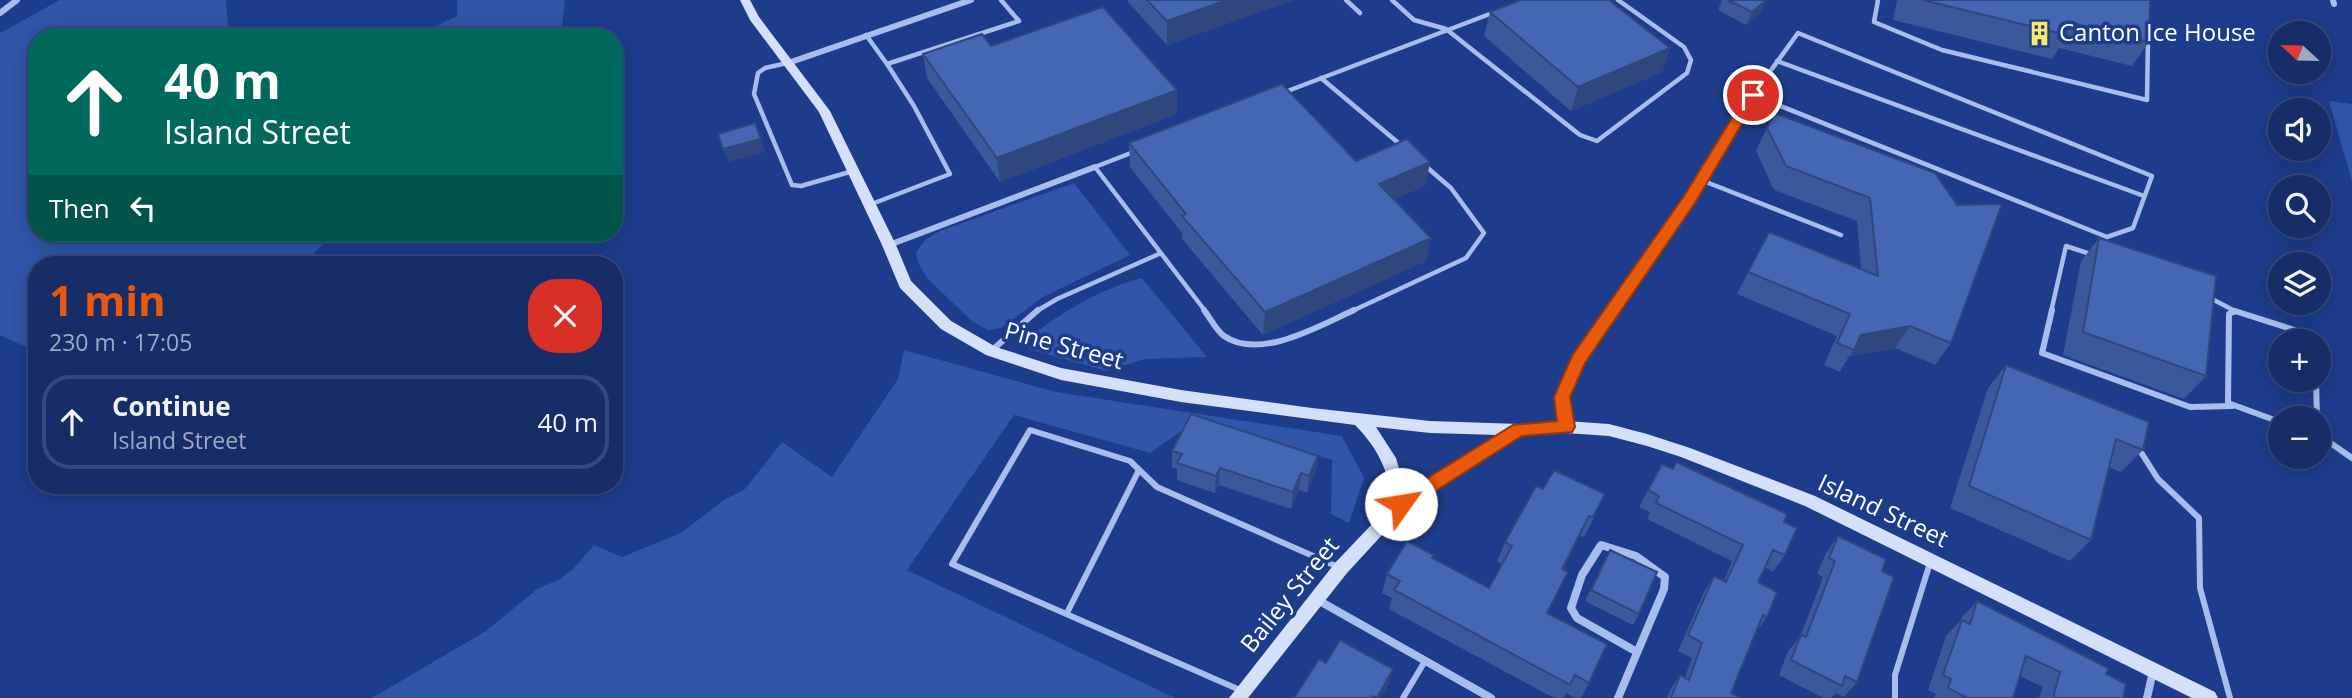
<!DOCTYPE html>
<meta charset="utf-8">
<style>
body{margin:0;font-family:"Open Sans",sans-serif;background:#1f356e;color:#f1f3f6;height:100vh;display:flex;flex-direction:column;font-size:26px;white-space:nowrap}
*{box-sizing:border-box;margin:0}
p{font-size:23px;color:#9ea8c0}
.icon{flex:none;width:38px;height:38px;fill:none;stroke:currentColor;stroke-width:2;stroke-linecap:round;stroke-linejoin:round}
.map{position:relative;flex:1;overflow:hidden}
.drawer{position:absolute;left:28px;top:256px;width:595px;height:238px;display:flex;flex-direction:column;background:#162d68;border-radius:28px;box-shadow:0 4px 18px #0003,0 0 0 2px #35497c}
.drawer>*{flex:none}
.guide{position:absolute;left:28px;top:28px;width:595px;height:214px;border-radius:28px;box-shadow:0 4px 18px #0003,0 0 0 2px #35497c;background:#00695c;color:#fff;overflow:hidden}
.needle{width:46px;rotate:292deg}
.tools{position:absolute;left:2268px;top:21px;display:grid;gap:14px}
.tools a{display:grid;place-items:center;width:63px;height:63px;border-radius:50%;background:#162d68;box-shadow:0 4px 18px #0003,0 0 0 2px #35497c;font-size:35px}
.pin{position:absolute;display:grid;place-items:center;width:60px;height:60px;color:#fff;margin:-30px;border:4px solid #fff;border-radius:50%;box-shadow:0 2px 7px #0007}
.me{position:absolute;width:77px;margin:-38px;rotate:58deg;stroke-linejoin:round;filter:drop-shadow(0 0 5px #0008)}
.turn{display:flex;align-items:center;gap:24px;height:147px;padding:0 21px;font-size:32px}
.turn .icon{width:91px;height:91px;stroke-width:2.5}
.turn b{display:block;font-size:49px;line-height:60px}
.then{display:flex;align-items:center;height:66px;padding:0 21px;background:#0003;gap:14px;font-size:26px}
.round{display:grid;place-items:center;flex:none;width:74px;height:74px;border-radius:28px;background:#1f356e}
.head{display:flex;align-items:center;justify-content:space-between;height:119px;padding:0 21px}
h1{font-size:42px;font-weight:700;line-height:52px;color:#ea580c}
ul{padding:0;list-style:none}
li{display:flex;align-items:center;gap:21px;height:94px;margin:0 14px 10px;padding:0 7px;border:4px solid #35497c;border-radius:28px}
li div{flex:1}
li b{display:block;font-size:26px}
li em{font-style:normal}
.map>svg:first-child{display:block}
.green{fill:#3055a9}
.lines{fill:none;stroke-linecap:round;stroke-linejoin:round}
.lane-far1{stroke:#a8bdec;stroke-width:4.5}
.lane{stroke:#a8bdec;stroke-width:6}
.street-far1{stroke:#a8bdec;stroke-width:6}
.street{stroke:#a8bdec;stroke-width:8}
.secondary{fill:#d4dff9;fill-rule:evenodd}
.wall{fill:#3b589a}
.shaded-wall{fill:#30477d}
.building{fill:#4566b3;stroke:#30477d;stroke-width:2}
.route{fill:#ea580c;stroke:#983908;stroke-width:2}
.labels{text-anchor:middle;stroke-width:7;stroke-linejoin:round;paint-order:stroke}
.poi-label{font-size:24px;fill:#fff;stroke:#1d3c8b;text-anchor:start}
.street-label{font-size:24px;fill:#fff;stroke:#1d3c8b}
</style>
<div class="map">
<svg width="2352" height="698" viewBox="0 0 2352 698">
<rect width="100%" height="100%" fill="#1d3c8b"/>
<g class="green">
<polygon points="60,0 226,0 228,26 243,37 37,37 37,233 334,233 303,264 37,264 37,352 0,335 0,33"/>
<polygon points="457,0 565,0 562,26 512,31 505,37 414,37 457,16"/>
<polygon points="2329,101 2352,104 2352,181"/>
<polygon points="1074,183 1130,255 1043,297 1001,328 988,330 973,322 928,279 918,263 916,252 925,240 940,231"/>
<path d="M1142 278 1207 357 1145 359 1107 371 1029 349 1025 342C1053 316 1104 287 1142 278Z"/>
<polygon points="904,350 1056,392 1342,436 1364,478 1349,523 1331,514 1332,460 1202,417 1150,453 1014,415 907,570 1175,698 372,698 486,631 537,589 560,579 574,568 594,545 622,557 681,533 724,500 745,489 782,442 832,477 898,379"/>
</g>
<g class="lines">
<g class="lane-far1">
<polyline points="1346,0 1360,13"/>
<polyline points="1392,0 1414,20 1446,29 1580,135 1597,141 1687,73 1691,60 1684,47 1618,0"/>
<polyline points="1878,0 1874,22 1942,50 2147,100 2148,38"/>
<polygon points="1798,33 2152,176 2133,228 2107,237 1753,95"/>
<polyline points="866,35 887,64 1019,21 1001,0"/>
<polyline points="1777,61 2144,196"/>
<polyline points="787,63 765,68 758,73 754,94 792,185 801,186 853,171"/>
<polyline points="1321,78 1402,146"/>
<polyline points="1285,92 1495,12"/>
<polyline points="1136,151 1095,167 1206,312"/>
<polyline points="1701,180 1841,235"/>
<polyline points="869,205 950,174 914,106 887,64"/>
<polyline points="2210,298 2235,311"/>
<polyline points="1035,312 1057,299 1159,254"/>
<polyline points="1350,312 1466,258 1484,233 1451,188 1423,164"/>
<polyline points="1611,312 1689,199 1753,95"/>
<polyline points="2051,312 2066,246 2093,255"/>
<polyline points="2233,312 2238,312"/>
</g>
<g class="lane">
<path d="M1204 310C1210 318 1217 331 1224 336 1260 361 1321 325 1354 310"/>
<polyline points="2052,310 2042,353 2190,407 2232,406"/>
<polyline points="991,351 1038,310"/>
<polyline points="2316,380 2317,418"/>
<polyline points="2280,422 2228,403 2229,314 2235,311 2310,335 2315,341"/>
<polyline points="1566,427 1562,397 1578,360 1612,310"/>
<polyline points="2319,435 2352,458"/>
<polyline points="2137,446 2158,479 2199,518 2200,588 2230,698"/>
<polyline points="1067,613 1139,470"/>
<polyline points="1240,690 952,564 1030,430 1130,461 1157,487 1338,567"/>
<polyline points="1403,698 1425,661"/>
<polyline points="1895,698 1895,675 1930,563"/>
</g>
<g class="street-far1">
<polyline points="2333,0 2334,4"/>
<polyline points="0,13 17,0"/>
<polyline points="788,63 971,0"/>
<polyline points="889,245 1095,167"/>
</g>
<g class="street">
<polyline points="1316,599 1491,698"/>
<polyline points="1618,698 1664,589 1665,577 1636,556 1601,545 1582,575 1571,608 1577,618 1637,652"/>
<polyline points="2147,698 2153,671"/>
</g>
<path class="secondary" d="M740 0H750L759 17 830 111 896 245 911 281 951 321 996 347 1061 368 1181 390 1312 408 1430 421 1519 424 1566 421 1609 424 1647 434 1690 448 1815 496 2215 692 2218 698H2192L1805 506 1681 457 1647 446 1609 436 1566 433 1521 436 1406 509 1347 573 1248 698H1229L1335 563 1393 502C1387 468 1379 450 1355 425L1181 402 1061 380 986 355 941 329 900 288 882 245 819 112 750 20ZM1376 427 1430 433 1498 435 1406 493 1396 458Z"/>
</g>
<g class="wall">
<polygon points="1128,0 1293,0 1167,45 1128,2"/>
<polygon points="1722,0 1766,0 1761,13 1746,25 1718,10"/>
<polygon points="1897,0 2150,0 2149,42 2132,66 2059,48 2052,59 1893,20"/>
<polygon points="1490,12 1670,48 1662,72 1571,111 1484,36"/>
<polygon points="923,54 1177,114 1000,182 927,78"/>
<polygon points="1767,128 1935,173 1951,343 1935,365 1895,348 1849,356 1840,372 1824,365 1837,336 1737,294 1769,232 1861,269 1857,221 1774,190 1756,151"/>
<polygon points="1129,143 1356,161 1430,162 1425,186 1394,199 1431,238 1426,261 1263,335 1182,239 1182,233 1130,167"/>
<polygon points="2099,238 2206,376 2184,399 2063,355 2081,261"/>
<polygon points="2006,365 2143,450 2121,472 2109,467 2091,540 2070,561 1950,508 1988,388"/>
<polygon points="1172,451 1318,456 1315,473 1307,493 1299,490 1291,509 1219,485 1215,493 1177,480 1177,469 1172,468"/>
<polygon points="1662,464 1784,522 1785,555 1773,572 1765,567 1758,582 1767,617 1755,633 1731,693 1740,698 1667,698 1670,690 1680,675 1685,677 1692,658 1678,651 1704,592 1714,576 1724,581 1732,561 1647,519 1650,512 1639,507"/>
<polygon points="1596,514 1584,537 1580,535 1563,570 1568,572 1548,613 1589,683 1581,698 1576,698 1566,693 1563,698 1554,698 1389,609 1392,598 1382,593 1387,574 1434,555 1432,558 1489,588 1502,564 1497,561 1505,542"/>
<polygon points="1838,536 1882,571 1857,682 1844,697 1836,693 1831,698 1823,698 1779,675 1788,651 1800,637 1823,577 1817,574 1826,553"/>
<polygon points="1610,550 1639,614 1633,625 1585,601"/>
<polygon points="1977,601 2106,674 2123,698 2039,698 2043,687 2020,676 2013,698 1934,698 1936,694 1928,690 1946,636 1960,621 1962,617"/>
</g>
<g class="shaded-wall">
<polygon points="1227,0 1293,0 1167,45 1167,21"/>
<polygon points="1766,0 1761,13 1746,25 1752,12"/>
<polygon points="1670,48 1662,72 1571,111 1578,87"/>
<polygon points="1177,90 1177,114 1000,182 997,158"/>
<polygon points="761,139 765,152 728,162 723,149"/>
<polygon points="1430,162 1425,186 1375,207 1379,184"/>
<polygon points="1431,238 1426,261 1263,335 1265,312"/>
<polygon points="1910,326 1895,348 1850,356 1861,335"/>
<polygon points="1318,456 1315,473 1307,493 1309,476"/>
<polygon points="1220,468 1219,485 1215,493 1216,476"/>
<polygon points="1301,473 1299,490 1291,509 1293,492"/>
<polygon points="1393,669 1389,684 1381,698 1377,698"/>
</g>
<g class="building">
<polygon points="1147,0 1227,0 1167,21"/>
<polygon points="1521,0 1609,0 1670,48 1578,87 1490,12"/>
<polygon points="1728,0 1766,0 1752,12"/>
<polygon points="1923,0 2150,0 2149,42 2068,22 2067,35"/>
<polygon points="1103,7 1177,90 997,158 923,54 982,34 991,46"/>
<polygon points="1282,84 1356,161 1407,139 1430,162 1379,184 1431,238 1265,312 1182,216 1186,214 1129,143"/>
<polygon points="1774,113 1935,173 1957,205 2002,204 1951,343 1910,326 1861,335 1854,350 1837,343 1850,314 1748,272 1769,232 1878,276 1870,198 1786,166 1767,128"/>
<polygon points="755,123 761,139 723,149 718,134"/>
<polygon points="2099,238 2216,276 2206,376 2083,332"/>
<polygon points="2006,365 2149,422 2143,450 2116,439 2091,540 1969,486"/>
<polygon points="1191,414 1318,456 1309,476 1301,473 1293,492 1220,468 1216,476 1177,463 1182,454 1172,451"/>
<polygon points="1676,462 1787,514 1784,522 1797,528 1785,555 1773,550 1758,582 1777,592 1767,617 1763,615 1731,693 1740,698 1671,698 1680,675 1689,680 1702,643 1688,635 1714,576 1726,582 1743,545 1656,503 1659,496 1648,490 1662,464 1673,469"/>
<polygon points="1554,470 1605,494 1593,517 1589,516 1562,569 1568,572 1547,613 1607,644 1589,683 1575,675 1570,685 1394,590 1400,581 1387,574 1407,541 1434,555 1432,558 1489,588 1512,546 1505,542 1536,486 1543,489"/>
<polygon points="1838,536 1886,559 1882,571 1894,577 1857,682 1845,676 1842,686 1791,660 1801,635 1806,637 1835,561 1829,558"/>
<polygon points="1610,550 1657,572 1639,614 1591,590"/>
<polygon points="1977,601 2108,668 2106,674 2126,684 2123,698 2053,698 2060,672 2026,656 2013,698 1967,698 1948,688 1951,679 1943,675 1962,620 1970,624"/>
<polygon points="1340,640 1393,669 1377,698 1373,696 1372,698 1294,698 1319,659 1326,663"/>
</g>
<polygon class="route" points="1753,91 1759,95 1695,203 1585,363 1570,397 1575,427 1572,432 1522,436 1407,509 1401,511 1394,509 1392,504 1394,499 1513,425 1557,421 1554,397 1572,356 1684,196 1748,92"/>
<defs>
<symbol id="building-bare" viewBox="-9 -9 18 18"><path d="M-4-6H4V6H1V3H-1V6H-4ZM-2.5-4.3h1.7v1.8h-1.7ZM.8-4.3h1.7v1.8H.8ZM-2.5-1h1.7V.8h-1.7ZM.8-1h1.7V.8H.8Z" fill="#fce766" stroke="#1d3c8b" stroke-width="2.5" paint-order="stroke"/></symbol>
</defs>
<g fill-rule="evenodd">
<use href="#building-bare" x="2022" y="16" width="35" height="35"/>
</g>
<g class="labels">
<g class="poi-label">
<text x="2059" y="41">Canton Ice House</text>
</g>
<g class="street-label">
<text transform="translate(1064 346) rotate(15)" y="8">Pine Street</text>
<text transform="translate(1883 511) rotate(25)" y="8">Island Street</text>
<text transform="translate(1290 595) rotate(-51)" y="8">Bailey Street</text>
</g>
</g>
</svg>
<div class="tools">
<a><svg class="needle" viewBox="-14 -14 28 28"><path d="M0-13l5 13h-10z" fill="#e53935"/><path d="M0 13l5-13h-10z" fill="#9ea8c0"/></svg></a>
<a><svg class="icon" aria-label="sound" viewBox="0 0 24 24"><path d="M4 9h4l5-4v14l-5-4H4zM17 9q2 3 0 6"/></svg></a>
<a><svg class="icon" aria-label="search" viewBox="0 0 24 24"><circle cx="10" cy="10" r="6"/><path d="M15 15l6 6"/></svg></a>
<a><svg class="icon" aria-label="layers" viewBox="0 0 24 24"><path d="M12 4l9 5-9 5-9-5zM3 14l9 5 9-5"/></svg></a>
<a>+</a>
<a>−</a>
</div>
<div class="pin" style="left:1753px;top:95px;background:#d93025"><svg class="icon" aria-label="arrive" viewBox="0 0 24 24"><path d="M6 21V4h12l-3 4 3 4H6"/></svg></div>
<svg class="me" style="left:1401px;top:504px" viewBox="-20 -20 40 40"><circle r="19" fill="#fff"/><path d="M0-13L10 11 0 6-10 11z" fill="#ea580c"/></svg>
<div class="guide">
<div class="turn"><svg class="icon" aria-label="ahead" viewBox="0 0 24 24"><path d="M12 20V5M6 11l6-6 6 6"/></svg><div><b>40 m</b>Island Street</div></div>
<div class="then">Then<svg class="icon" aria-label="left" viewBox="0 0 24 24"><path d="M17 20v-9H6M10 6l-5 5 5 5"/></svg></div>
</div>
<section class="drawer">
<div class="head"><div><h1>1 min</h1><p>230 m · 17:05</p></div><a class="round" style="background:#d93025;color:#fff"><svg class="icon" aria-label="close" viewBox="0 0 24 24"><path d="M6 6l12 12M18 6L6 18"/></svg></a></div>
<ul>
<li><svg class="icon" aria-label="ahead" viewBox="0 0 24 24"><path d="M12 20V5M6 11l6-6 6 6"/></svg><div><b>Continue</b><p>Island Street</p></div><em>40 m</em></li>
</ul>
</section>
</div>
